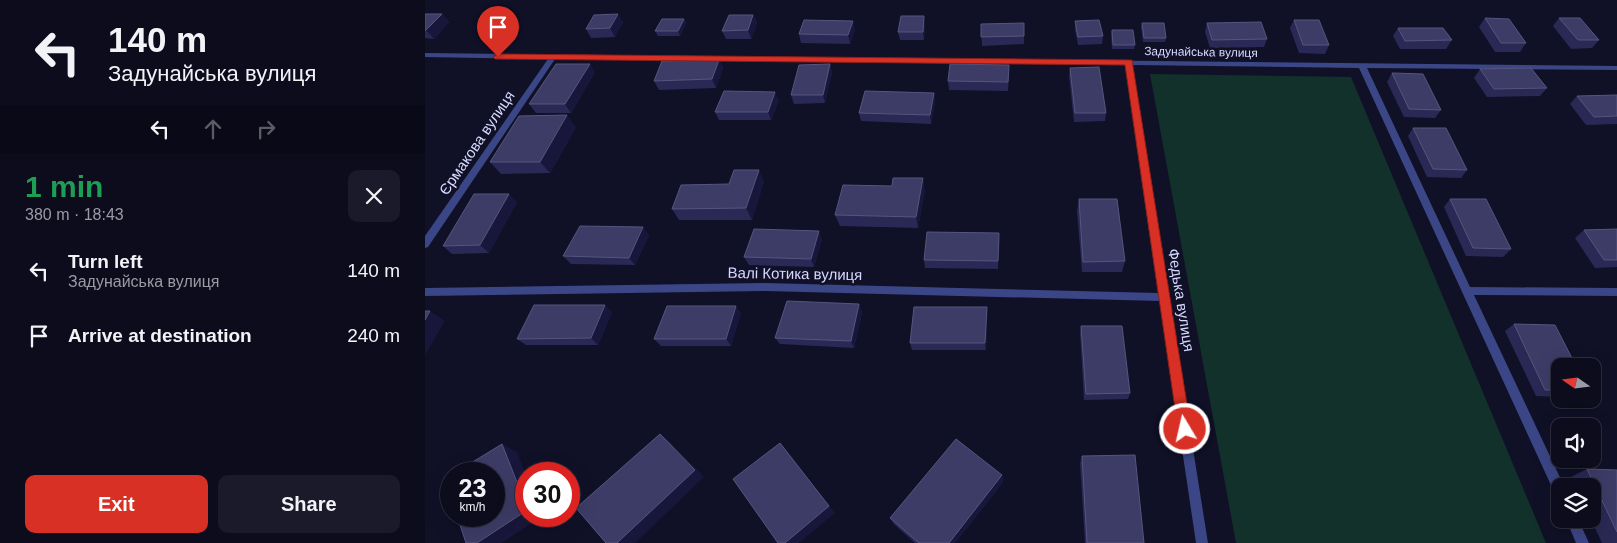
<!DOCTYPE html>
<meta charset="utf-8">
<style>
body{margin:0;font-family:Helvetica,sans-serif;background:#1a1a2a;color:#f1f3f6;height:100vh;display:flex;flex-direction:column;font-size:19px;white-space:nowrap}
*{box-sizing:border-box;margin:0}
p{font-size:16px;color:#9a9ba4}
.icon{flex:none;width:28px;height:28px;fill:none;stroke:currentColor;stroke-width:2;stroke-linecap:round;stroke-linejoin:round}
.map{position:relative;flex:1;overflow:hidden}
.panel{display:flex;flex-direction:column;background:#0c0c1d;width:425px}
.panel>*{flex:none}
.guide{background:#0c0c1d;color:#f1f3f6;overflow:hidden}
.needle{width:32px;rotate:284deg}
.tools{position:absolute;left:1126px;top:358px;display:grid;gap:10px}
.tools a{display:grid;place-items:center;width:50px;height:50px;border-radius:10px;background:#0c0c1d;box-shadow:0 5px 20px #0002,0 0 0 1px #2c2c3b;font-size:25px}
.speed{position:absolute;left:15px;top:462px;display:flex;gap:10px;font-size:25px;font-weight:700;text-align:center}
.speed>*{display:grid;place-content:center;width:65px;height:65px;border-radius:50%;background:#0c0c1d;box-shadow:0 5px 20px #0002,0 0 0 1px #2c2c3b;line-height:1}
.speed small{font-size:12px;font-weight:400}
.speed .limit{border:8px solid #d22;background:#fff;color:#111}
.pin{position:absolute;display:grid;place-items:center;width:42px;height:42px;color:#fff;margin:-51px -21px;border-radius:50% 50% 50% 0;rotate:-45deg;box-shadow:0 0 5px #0007}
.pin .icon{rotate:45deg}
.me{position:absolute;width:55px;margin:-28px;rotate:351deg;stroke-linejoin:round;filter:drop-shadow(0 0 4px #0008)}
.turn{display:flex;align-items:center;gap:18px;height:105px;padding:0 25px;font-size:22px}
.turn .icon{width:65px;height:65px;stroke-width:2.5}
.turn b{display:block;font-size:35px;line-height:42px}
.lanes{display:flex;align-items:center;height:48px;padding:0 25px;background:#0003;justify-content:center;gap:25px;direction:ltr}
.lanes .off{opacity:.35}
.round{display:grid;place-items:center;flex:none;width:52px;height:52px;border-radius:10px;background:#1a1a2a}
.head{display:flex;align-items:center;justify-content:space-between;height:85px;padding:0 25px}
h1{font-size:30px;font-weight:800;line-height:38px;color:#1e9e55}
.button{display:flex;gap:10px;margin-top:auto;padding:10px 25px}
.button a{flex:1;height:58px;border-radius:10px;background:#d93025;color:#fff;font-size:20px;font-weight:800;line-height:58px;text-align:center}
.button a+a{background:#1a1a2a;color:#f1f3f6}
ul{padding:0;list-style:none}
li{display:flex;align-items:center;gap:15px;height:65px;padding:0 25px}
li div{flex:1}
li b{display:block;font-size:19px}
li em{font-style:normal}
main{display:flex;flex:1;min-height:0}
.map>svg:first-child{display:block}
.green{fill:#13312b}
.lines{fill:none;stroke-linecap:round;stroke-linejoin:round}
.minor{fill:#3b4686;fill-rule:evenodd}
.wall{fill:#2a2955}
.shaded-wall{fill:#18173b}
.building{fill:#3d3c67;stroke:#55557f}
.route{fill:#d93025;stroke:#8d1f18}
.labels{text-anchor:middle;stroke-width:5;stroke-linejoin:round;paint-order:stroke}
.far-street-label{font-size:12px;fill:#d7d9ff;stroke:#101027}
.street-label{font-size:15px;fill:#d7d9ff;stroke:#101027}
</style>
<main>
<section class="panel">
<div class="guide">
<div class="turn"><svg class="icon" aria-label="left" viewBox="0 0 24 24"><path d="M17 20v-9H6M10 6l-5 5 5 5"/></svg><div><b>140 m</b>Задунайська вулиця</div></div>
<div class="lanes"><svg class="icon" aria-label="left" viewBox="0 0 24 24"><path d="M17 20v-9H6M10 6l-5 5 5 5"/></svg><svg class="icon off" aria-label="ahead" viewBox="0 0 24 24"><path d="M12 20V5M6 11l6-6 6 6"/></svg><svg class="icon off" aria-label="right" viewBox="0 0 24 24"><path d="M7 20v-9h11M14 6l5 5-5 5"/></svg></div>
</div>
<div class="head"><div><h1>1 min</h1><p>380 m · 18:43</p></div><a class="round"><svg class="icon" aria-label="close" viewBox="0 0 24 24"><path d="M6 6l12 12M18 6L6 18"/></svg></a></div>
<ul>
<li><svg class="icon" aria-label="left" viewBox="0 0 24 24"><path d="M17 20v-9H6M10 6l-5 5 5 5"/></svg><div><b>Turn left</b><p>Задунайська вулиця</p></div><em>140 m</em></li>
<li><svg class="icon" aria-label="arrive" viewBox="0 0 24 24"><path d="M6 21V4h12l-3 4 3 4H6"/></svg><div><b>Arrive at destination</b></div><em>240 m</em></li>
</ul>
<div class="button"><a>Exit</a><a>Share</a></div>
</section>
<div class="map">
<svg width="1192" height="543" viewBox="0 0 1192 543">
<rect width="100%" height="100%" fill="#101027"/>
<polygon class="green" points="725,74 926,77 1121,543 811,543"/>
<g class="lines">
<g class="minor">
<polygon points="0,53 1192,66 1192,70 942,68 1045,287 1192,288 1192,296 1049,295 1139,486 1135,486 1135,498 1131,496 934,68 707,65 783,543 771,543 735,301 340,291 0,296 0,288 340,283 733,293 700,65 130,59 3,247 0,248 0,236 123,59 0,57"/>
<polygon points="1141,519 1153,519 1164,543 1151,543"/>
</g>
</g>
<g class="wall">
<polygon points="0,14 17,14 24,22 9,39 0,38"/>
<polygon points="328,15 332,23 326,39 301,39 297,31"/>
<polygon points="1060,18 1101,43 1095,52 1070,52 1054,27"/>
<polygon points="1134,18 1174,40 1167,48 1146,49 1128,26"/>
<polygon points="259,19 261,23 255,36 233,36 230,31"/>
<polygon points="869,20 904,45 900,54 874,53 865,28"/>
<polygon points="650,21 678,36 677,44 653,45 650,30"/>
<polygon points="198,22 190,37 166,38 161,29"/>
<polygon points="717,23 741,38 740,42 718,42 716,27"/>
<polygon points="782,23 842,39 839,47 785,48 780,32"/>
<polygon points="500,24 499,40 475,40 473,32"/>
<polygon points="556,24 599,36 599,44 557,46"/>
<polygon points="973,28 1027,40 1021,49 975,49 968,36"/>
<polygon points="430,30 425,44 376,43 374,34"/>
<polygon points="687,30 710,45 709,49 687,49 686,34"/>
<polygon points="294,60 298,68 291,88 234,90 229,81"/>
<polygon points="405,64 407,73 400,103 369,104 366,95"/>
<polygon points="645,68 681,113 680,121 649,122 644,76"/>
<polygon points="1055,69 1122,88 1115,96 1062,97 1049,78"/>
<polygon points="170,72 146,113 111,113 104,104"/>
<polygon points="967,73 1016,110 1010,118 979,117 962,82"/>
<polygon points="584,74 583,91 524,90 523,81"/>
<polygon points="509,93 510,102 506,124 436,121 434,113"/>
<polygon points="1192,95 1192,124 1161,125 1145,104 1152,96"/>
<polygon points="354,100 346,120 294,120 290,112"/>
<polygon points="151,127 125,173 76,174 65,162"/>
<polygon points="988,128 1042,170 1036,178 1002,177 983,136"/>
<polygon points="339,181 327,220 254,220 247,209"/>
<polygon points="500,190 493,228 415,226 410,215"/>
<polygon points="654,199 700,261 697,272 657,272 652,211"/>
<polygon points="1025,199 1086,249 1078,257 1041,256 1019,207"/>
<polygon points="92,202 64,253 27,254 18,246"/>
<polygon points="1192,229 1192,267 1170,268 1150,238 1159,230"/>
<polygon points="574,233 573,269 500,268 499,260"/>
<polygon points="224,235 210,265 146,264 138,256"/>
<polygon points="397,239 389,267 324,265 319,257"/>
<polygon points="434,304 437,312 429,348 355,344 350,338"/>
<polygon points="562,307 562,314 561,350 487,350 485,343"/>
<polygon points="187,312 173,345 101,345 92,339"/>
<polygon points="316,313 306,346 236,346 229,339"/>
<polygon points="1089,324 1135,366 1135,397 1111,396 1080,331"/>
<polygon points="656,326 705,393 703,399 659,400 655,333"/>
<polygon points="657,456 719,543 660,543 655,463"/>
<polygon points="1162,469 1192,470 1192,543 1177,543 1166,519 1168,519 1168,486 1150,486 1146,477"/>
<polygon points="577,475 578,482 530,543 490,543 469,524 465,518"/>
</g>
<g class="shaded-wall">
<polygon points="17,14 24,22 9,39 1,30"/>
<polygon points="193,14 198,22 190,37 185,28"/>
<polygon points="328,15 332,23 326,39 323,30"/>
<polygon points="499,16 500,24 499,40 498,32"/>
<polygon points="259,19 261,23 255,36 253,31"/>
<polygon points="428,21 430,30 425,44 423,35"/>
<polygon points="294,60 298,68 291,88 287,79"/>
<polygon points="165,64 170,72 146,113 140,104"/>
<polygon points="405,64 407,73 400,103 398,95"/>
<polygon points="350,92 354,100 346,120 343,112"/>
<polygon points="509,93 510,102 506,124 505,115"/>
<polygon points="142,115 151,127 125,173 115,162"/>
<polygon points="334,170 339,181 327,220 321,208"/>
<polygon points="498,178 500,190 493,228 491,217"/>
<polygon points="84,194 92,202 64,253 55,245"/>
<polygon points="218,227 224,235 210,265 204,258"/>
<polygon points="394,231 397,239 389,267 386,259"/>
<polygon points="574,233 575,241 573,269 573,261"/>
<polygon points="434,304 437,312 429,348 426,341"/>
<polygon points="180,305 187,312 173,345 166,338"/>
<polygon points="311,306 316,313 306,346 301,339"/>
<polygon points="562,307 562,314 561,350 560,343"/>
<polygon points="5,311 20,321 0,355 0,320"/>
<polygon points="235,434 245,442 279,477 210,543 192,543"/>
<polygon points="355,443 410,513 374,543 360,543"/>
<polygon points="77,444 92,452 101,476 101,505"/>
<polygon points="577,475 578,482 530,543 524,543"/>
<polygon points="101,511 101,516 118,516 76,543 52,543"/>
</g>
<g class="building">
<polygon points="0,14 17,14 1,30 0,30"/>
<polygon points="193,14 185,28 161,29 169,15"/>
<polygon points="304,15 328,15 323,30 297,31"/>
<polygon points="476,16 499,16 498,32 473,32"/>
<polygon points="1060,18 1084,19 1101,43 1076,43"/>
<polygon points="1134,18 1155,18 1174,40 1153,40"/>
<polygon points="237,19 259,19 253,31 230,31"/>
<polygon points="379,20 428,21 423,35 374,34"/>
<polygon points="674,20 678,36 653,37 650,21"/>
<polygon points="869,20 894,20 904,45 878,45"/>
<polygon points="836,22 842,39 787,40 782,23"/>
<polygon points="599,23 599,36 556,37 556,24"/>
<polygon points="717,23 739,23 741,38 719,38"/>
<polygon points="973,28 1018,28 1027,40 980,41"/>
<polygon points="687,30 708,30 710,45 688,45"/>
<polygon points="294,60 287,79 229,81 237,61"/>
<polygon points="131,64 165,64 140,104 104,104"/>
<polygon points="405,64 398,95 366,95 374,65"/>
<polygon points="525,64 584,65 583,82 523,81"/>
<polygon points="674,67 681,113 650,113 645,68"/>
<polygon points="1106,68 1122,88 1069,89 1055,69"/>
<polygon points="967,73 998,74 1016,110 984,109"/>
<polygon points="299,91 350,92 343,112 290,112"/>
<polygon points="440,91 509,93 505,115 434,113"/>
<polygon points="1192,95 1192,116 1169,117 1152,96"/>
<polygon points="142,115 115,162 65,162 94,116"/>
<polygon points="988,128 1021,128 1042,170 1008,169"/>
<polygon points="309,170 334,170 321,208 247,209 256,185 304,184"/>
<polygon points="468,178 498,178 491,217 410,215 418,185 467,186"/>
<polygon points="49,194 84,194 55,245 18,246"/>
<polygon points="654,199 692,199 700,261 658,262"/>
<polygon points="1025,199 1061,199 1086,249 1048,248"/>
<polygon points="155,226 218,227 204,258 138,256"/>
<polygon points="329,229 394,231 386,259 319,257"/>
<polygon points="1192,229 1192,260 1179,260 1159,230"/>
<polygon points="502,232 574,233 573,261 499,260"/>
<polygon points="362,301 434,304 426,341 350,338"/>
<polygon points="109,305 180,305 166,338 92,339"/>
<polygon points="242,306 311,306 301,339 229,339"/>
<polygon points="489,307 562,307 560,343 485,343"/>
<polygon points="0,311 5,311 0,320"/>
<polygon points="1089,324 1130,325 1151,366 1135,366 1135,390 1120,390"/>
<polygon points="656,326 697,326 705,393 661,394"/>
<polygon points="235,434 270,470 192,543 181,543 151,508"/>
<polygon points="531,439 577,475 524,543 494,543 465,518"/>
<polygon points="355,443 404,506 360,543 353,543 308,479"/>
<polygon points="77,444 101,505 101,511 52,543 41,543 32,516 69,516 69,474 28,474"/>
<polygon points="710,455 719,543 662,543 657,456"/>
<polygon points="1162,469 1192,470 1192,532"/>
<polygon points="26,475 26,498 20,479"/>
</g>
<polygon class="route" points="73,54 707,60 766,429 764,434 760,436 755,434 753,429 700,65 70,59 68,57"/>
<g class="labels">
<g class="far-street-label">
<text transform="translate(776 52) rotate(1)" y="4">Задунайська вулиця</text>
</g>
<g class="street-label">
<text transform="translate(52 143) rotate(-56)" y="5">Єрмакова вулиця</text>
<text transform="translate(370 274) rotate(1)" y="5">Валі Котика вулиця</text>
<text transform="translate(756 300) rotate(81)" y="5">Федька вулиця</text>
</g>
</g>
</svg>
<div class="tools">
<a><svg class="needle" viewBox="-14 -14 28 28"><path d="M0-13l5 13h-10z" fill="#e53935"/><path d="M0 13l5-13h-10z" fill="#9a9ba4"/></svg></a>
<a><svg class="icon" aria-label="sound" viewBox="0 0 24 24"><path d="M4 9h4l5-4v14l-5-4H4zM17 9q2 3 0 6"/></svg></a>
<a><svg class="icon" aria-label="layers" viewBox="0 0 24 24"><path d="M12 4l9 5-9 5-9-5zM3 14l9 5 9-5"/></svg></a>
</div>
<div class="speed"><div>23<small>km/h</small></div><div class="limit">30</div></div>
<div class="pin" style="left:73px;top:57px;background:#d93025"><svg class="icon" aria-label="arrive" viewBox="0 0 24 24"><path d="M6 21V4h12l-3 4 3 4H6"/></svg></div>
<svg class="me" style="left:760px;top:429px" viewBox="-20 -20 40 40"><circle r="17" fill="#d93025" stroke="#fff" stroke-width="3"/><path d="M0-11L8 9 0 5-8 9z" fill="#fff"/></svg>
</div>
</main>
